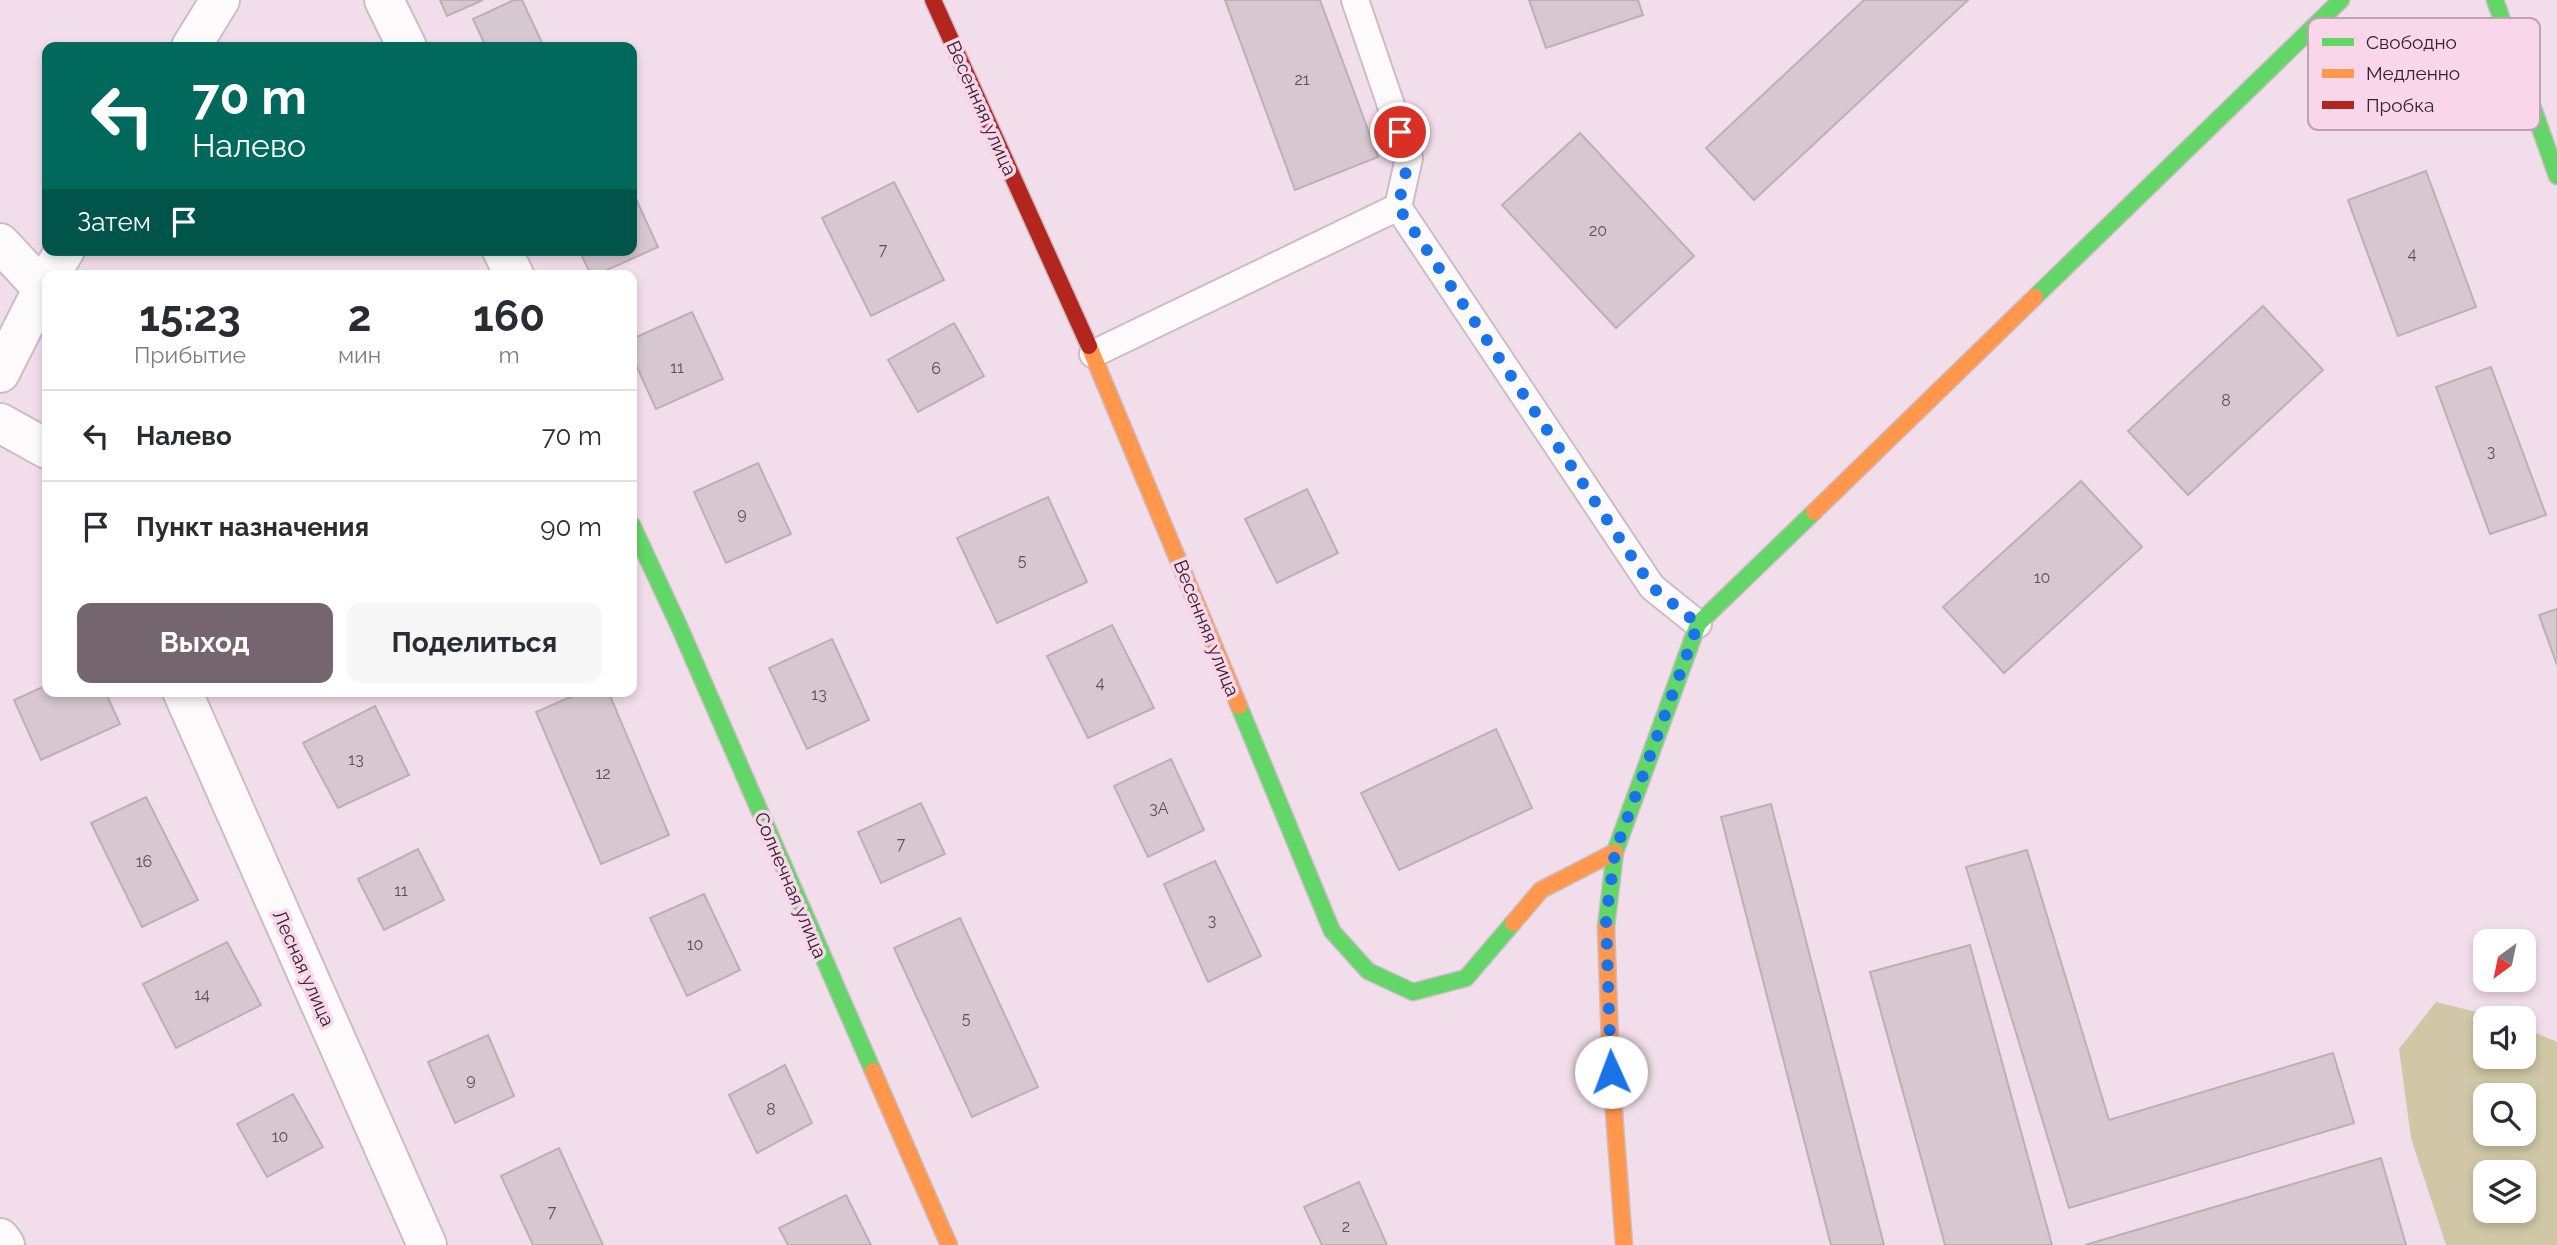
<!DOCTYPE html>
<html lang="ru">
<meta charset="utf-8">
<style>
body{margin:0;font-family:Raleway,sans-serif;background:#f7f7f7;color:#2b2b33;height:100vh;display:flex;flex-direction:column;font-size:26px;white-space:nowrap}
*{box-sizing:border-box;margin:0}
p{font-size:23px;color:#7c7c81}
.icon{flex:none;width:38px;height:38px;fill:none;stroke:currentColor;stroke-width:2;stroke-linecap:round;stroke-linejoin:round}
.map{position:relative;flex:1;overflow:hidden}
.side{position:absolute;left:42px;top:270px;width:595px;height:427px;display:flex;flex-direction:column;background:#fff;border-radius:14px;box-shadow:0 4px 10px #0003}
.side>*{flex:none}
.top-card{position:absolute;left:42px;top:42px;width:595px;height:214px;border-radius:14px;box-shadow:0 4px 10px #0003;background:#00695c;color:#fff;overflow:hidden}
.needle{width:46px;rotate:213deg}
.controls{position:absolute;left:2473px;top:929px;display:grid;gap:14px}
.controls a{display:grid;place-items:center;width:63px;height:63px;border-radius:14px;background:#fff;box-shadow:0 4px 10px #0003;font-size:35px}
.pin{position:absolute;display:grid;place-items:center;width:60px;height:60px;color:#fff;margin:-30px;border:4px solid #fff;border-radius:50%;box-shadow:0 2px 7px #0007}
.me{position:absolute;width:77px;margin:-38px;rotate:358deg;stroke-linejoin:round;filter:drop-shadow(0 0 5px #0008)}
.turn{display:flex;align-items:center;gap:24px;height:147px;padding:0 35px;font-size:32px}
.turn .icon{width:91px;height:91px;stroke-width:2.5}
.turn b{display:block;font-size:49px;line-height:60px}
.then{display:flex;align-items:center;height:66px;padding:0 35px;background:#0003;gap:14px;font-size:26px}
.eta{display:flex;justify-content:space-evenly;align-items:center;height:119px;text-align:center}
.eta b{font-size:42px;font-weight:700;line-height:49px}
.cta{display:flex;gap:14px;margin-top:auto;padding:14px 35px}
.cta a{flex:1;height:80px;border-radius:14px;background:#75656e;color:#fff;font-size:28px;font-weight:700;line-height:80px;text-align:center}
.cta a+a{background:#f7f7f7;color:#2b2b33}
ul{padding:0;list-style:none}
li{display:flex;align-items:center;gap:21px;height:91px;padding:0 35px;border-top:2px solid #e1e1e2}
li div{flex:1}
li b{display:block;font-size:26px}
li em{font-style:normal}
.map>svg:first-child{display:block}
.forest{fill:#cfc7a5;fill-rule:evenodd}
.building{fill:#d7c7d0;stroke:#bdaeb7;stroke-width:2}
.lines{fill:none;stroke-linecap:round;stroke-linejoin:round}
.lane-casing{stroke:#ccbcc5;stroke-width:30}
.street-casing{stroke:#ccbcc5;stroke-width:42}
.fast-casing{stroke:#ccbcc5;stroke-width:19}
.slow-casing{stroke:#ccbcc5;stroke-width:19}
.jam-casing{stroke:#ccbcc5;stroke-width:19}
.lane{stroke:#fdfafc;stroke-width:26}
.street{stroke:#fdfafc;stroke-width:38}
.fast{stroke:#63d668;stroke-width:16}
.slow{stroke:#ff974d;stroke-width:16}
.jam{stroke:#b3261e;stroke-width:16}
.route{stroke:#1a73e8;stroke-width:12;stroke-dasharray:0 21.6}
.labels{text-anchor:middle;stroke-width:7;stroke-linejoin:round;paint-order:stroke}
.number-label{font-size:16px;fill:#5d4f58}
.street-label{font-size:19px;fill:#31242c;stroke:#fad6eb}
.key{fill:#fad6eb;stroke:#bea1b2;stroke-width:2}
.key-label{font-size:19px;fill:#31242c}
</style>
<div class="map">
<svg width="2557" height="1245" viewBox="0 0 2557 1245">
<rect width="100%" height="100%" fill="#f2deea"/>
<path class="forest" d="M2436 1002 2501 1018H2485V1057H2524V1028L2557 1042V1245H2446L2411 1138 2399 1049ZM2485 1096H2524V1134H2485ZM2485 1172H2524V1211H2485Z"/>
<g class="building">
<polygon points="440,0 483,0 447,16"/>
<polygon points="514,0 522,0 544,47 486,47 473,19"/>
<polygon points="1225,0 1320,0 1378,157 1295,190"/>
<polygon points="1529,0 1638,0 1643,15 1546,48"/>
<polygon points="1864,0 1968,0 1754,200 1706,148"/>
<polygon points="1580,133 1694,256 1616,328 1502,205"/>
<polygon points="2426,171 2476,307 2398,336 2348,200"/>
<polygon points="894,182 944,280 871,316 822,218"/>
<polygon points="632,190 658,247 596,275 591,275 579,250 632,250"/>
<polygon points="2263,306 2323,370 2188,495 2128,431"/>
<polygon points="692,312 723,379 656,409 632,356 632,339"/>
<polygon points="954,323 984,376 918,412 888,360"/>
<polygon points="2491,367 2546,515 2490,534 2436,387"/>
<polygon points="758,463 791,534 726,563 694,492"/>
<polygon points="2081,481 2142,547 2004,673 1943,607"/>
<polygon points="1307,489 1338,553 1277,583 1245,519"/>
<polygon points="1048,497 1087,582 997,623 957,538"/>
<polygon points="2557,609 2557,665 2539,615"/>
<polygon points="1112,625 1154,708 1088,738 1047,656"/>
<polygon points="832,639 869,720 807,749 769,668"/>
<polygon points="47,685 47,691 105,691 120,724 41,760 14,700"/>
<polygon points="584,691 608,691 669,835 601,864 536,712"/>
<polygon points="375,706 409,775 338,808 303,743"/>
<polygon points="1496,729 1532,808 1399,870 1361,793"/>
<polygon points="1171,759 1204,830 1148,857 1114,786"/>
<polygon points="146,797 198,900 142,927 91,823"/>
<polygon points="921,803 945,854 881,883 858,832"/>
<polygon points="1771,804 1884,1245 1831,1245 1721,817"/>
<polygon points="418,849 444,900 384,930 358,879"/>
<polygon points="2027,850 2109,1120 2333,1053 2354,1123 2069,1208 1966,867"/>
<polygon points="1215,861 1261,956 1208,982 1164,884"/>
<polygon points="704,894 740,970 687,996 650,918"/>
<polygon points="960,918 1038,1087 972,1117 894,948"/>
<polygon points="227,942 261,1005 176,1048 143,984"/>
<polygon points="1970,945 2052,1245 1945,1245 1870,972"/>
<polygon points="488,1035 514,1096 455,1123 428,1062"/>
<polygon points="785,1065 812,1123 757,1153 729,1095"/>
<polygon points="293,1094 323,1147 267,1177 237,1124"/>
<polygon points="559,1148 603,1245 533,1245 501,1176"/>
<polygon points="2381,1158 2406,1245 2085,1245"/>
<polygon points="1359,1182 1387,1245 1322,1245 1304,1207"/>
<polygon points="846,1195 871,1245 788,1245 779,1228"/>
</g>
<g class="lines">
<defs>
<g id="lane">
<polyline points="1355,0 1409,158 1398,207 1652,587 1698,624"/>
<polyline points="1093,354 1398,207"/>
</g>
<g id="street">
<polyline points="384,0 407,47"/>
<polyline points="191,47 220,0"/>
<polyline points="0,243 42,288"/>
<polyline points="502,250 514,275"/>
<polyline points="50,275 65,250"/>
<polyline points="0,373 47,280"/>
<polyline points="0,423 47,449"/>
<polyline points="182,691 427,1245"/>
<polyline points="0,1238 5,1245"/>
</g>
<g id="fast">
<polyline points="2495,0 2557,176"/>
<polyline points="2035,297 2341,0"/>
<polyline points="632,525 679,626 873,1071"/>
<polyline points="1239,706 1332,931 1368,971 1413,992 1466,978 1513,923"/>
<polyline points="1606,927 1615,852 1698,624 1814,512"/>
</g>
<g id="slow">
<polyline points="1089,346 1239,706"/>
<polyline points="1814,512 2035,297"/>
<polyline points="1513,923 1541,890 1615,852"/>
<polyline points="1606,927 1611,1072 1624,1245"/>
<polyline points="873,1071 949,1245"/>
</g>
<polyline id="jam" points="933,0 1089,346"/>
</defs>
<use href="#lane" class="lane-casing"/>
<use href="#street" class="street-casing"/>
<use href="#fast" class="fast-casing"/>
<use href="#slow" class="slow-casing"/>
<use href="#jam" class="jam-casing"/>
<use href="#lane" class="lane"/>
<use href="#street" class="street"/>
<use href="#fast" class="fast"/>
<use href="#slow" class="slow"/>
<use href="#jam" class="jam"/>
</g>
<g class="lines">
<polyline class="route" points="1400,132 1409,158 1398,207 1652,587 1698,624 1615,852 1606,919 1611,1072"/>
</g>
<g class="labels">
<g class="number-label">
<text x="1302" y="85">21</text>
<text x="1598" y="236">20</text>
<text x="883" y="255">7</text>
<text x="2412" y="259">4</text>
<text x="677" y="373">11</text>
<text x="936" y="374">6</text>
<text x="2226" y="406">8</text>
<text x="2491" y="457">3</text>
<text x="742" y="519">9</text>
<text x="1022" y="566">5</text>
<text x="2042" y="583">10</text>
<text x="1100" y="688">4</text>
<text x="819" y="700">13</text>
<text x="356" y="765">13</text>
<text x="603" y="779">12</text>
<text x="1159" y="814">3А</text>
<text x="901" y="849">7</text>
<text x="144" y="867">16</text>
<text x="401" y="896">11</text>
<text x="1212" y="926">3</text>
<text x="695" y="950">10</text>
<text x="202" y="1000">14</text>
<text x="966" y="1024">5</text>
<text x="471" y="1085">9</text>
<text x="771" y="1115">8</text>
<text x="280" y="1142">10</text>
<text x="552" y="1217">7</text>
<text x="1346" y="1232">2</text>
</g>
<g class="street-label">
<text transform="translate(982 108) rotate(66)" y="7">Весенняя улица</text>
<text transform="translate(1207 628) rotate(68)" y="7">Весенняя улица</text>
<text transform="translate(791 885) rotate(67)" y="7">Солнечная улица</text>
<text transform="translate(304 968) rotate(66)" y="7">Лесная улица</text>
</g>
</g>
<rect x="2308" y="18" width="232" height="112" rx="10" class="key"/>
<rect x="2322" y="38" width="32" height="8" fill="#63d668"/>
<rect x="2322" y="69" width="32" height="9" fill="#ff974d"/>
<rect x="2322" y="101" width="32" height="8" fill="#b3261e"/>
<g class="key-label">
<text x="2366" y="49">Свободно</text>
<text x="2366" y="80">Медленно</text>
<text x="2366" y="112">Пробка</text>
</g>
</svg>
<div class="controls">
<a><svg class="needle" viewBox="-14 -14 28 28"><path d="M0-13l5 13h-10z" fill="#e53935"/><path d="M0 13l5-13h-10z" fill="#7c7c81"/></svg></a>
<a><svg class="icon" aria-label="sound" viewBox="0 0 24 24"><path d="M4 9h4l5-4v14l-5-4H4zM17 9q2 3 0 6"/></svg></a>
<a><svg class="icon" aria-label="search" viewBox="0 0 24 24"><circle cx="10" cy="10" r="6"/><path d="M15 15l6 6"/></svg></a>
<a><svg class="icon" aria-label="layers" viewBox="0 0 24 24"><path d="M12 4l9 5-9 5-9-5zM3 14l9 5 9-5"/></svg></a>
</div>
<div class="pin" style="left:1400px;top:132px;background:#d93025"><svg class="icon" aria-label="arrive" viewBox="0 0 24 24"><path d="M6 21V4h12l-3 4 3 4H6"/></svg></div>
<svg class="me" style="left:1611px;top:1072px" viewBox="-20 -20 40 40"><circle r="19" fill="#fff"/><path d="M0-13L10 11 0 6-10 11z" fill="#1a73e8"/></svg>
<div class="top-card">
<div class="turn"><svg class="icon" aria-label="left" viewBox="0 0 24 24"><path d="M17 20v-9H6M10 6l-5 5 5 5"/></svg><div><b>70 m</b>Налево</div></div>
<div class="then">Затем<svg class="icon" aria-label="arrive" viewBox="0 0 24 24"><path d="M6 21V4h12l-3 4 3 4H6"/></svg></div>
</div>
<section class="side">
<div class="eta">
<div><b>15:23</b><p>Прибытие</p></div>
<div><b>2</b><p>мин</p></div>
<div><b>160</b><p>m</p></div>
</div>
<ul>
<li><svg class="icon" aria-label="left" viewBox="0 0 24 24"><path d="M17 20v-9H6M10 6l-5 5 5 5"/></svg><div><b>Налево</b></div><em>70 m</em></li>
<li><svg class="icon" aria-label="arrive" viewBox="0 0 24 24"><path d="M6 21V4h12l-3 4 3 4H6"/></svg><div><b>Пункт назначения</b></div><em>90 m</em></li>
</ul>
<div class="cta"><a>Выход</a><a>Поделиться</a></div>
</section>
</div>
